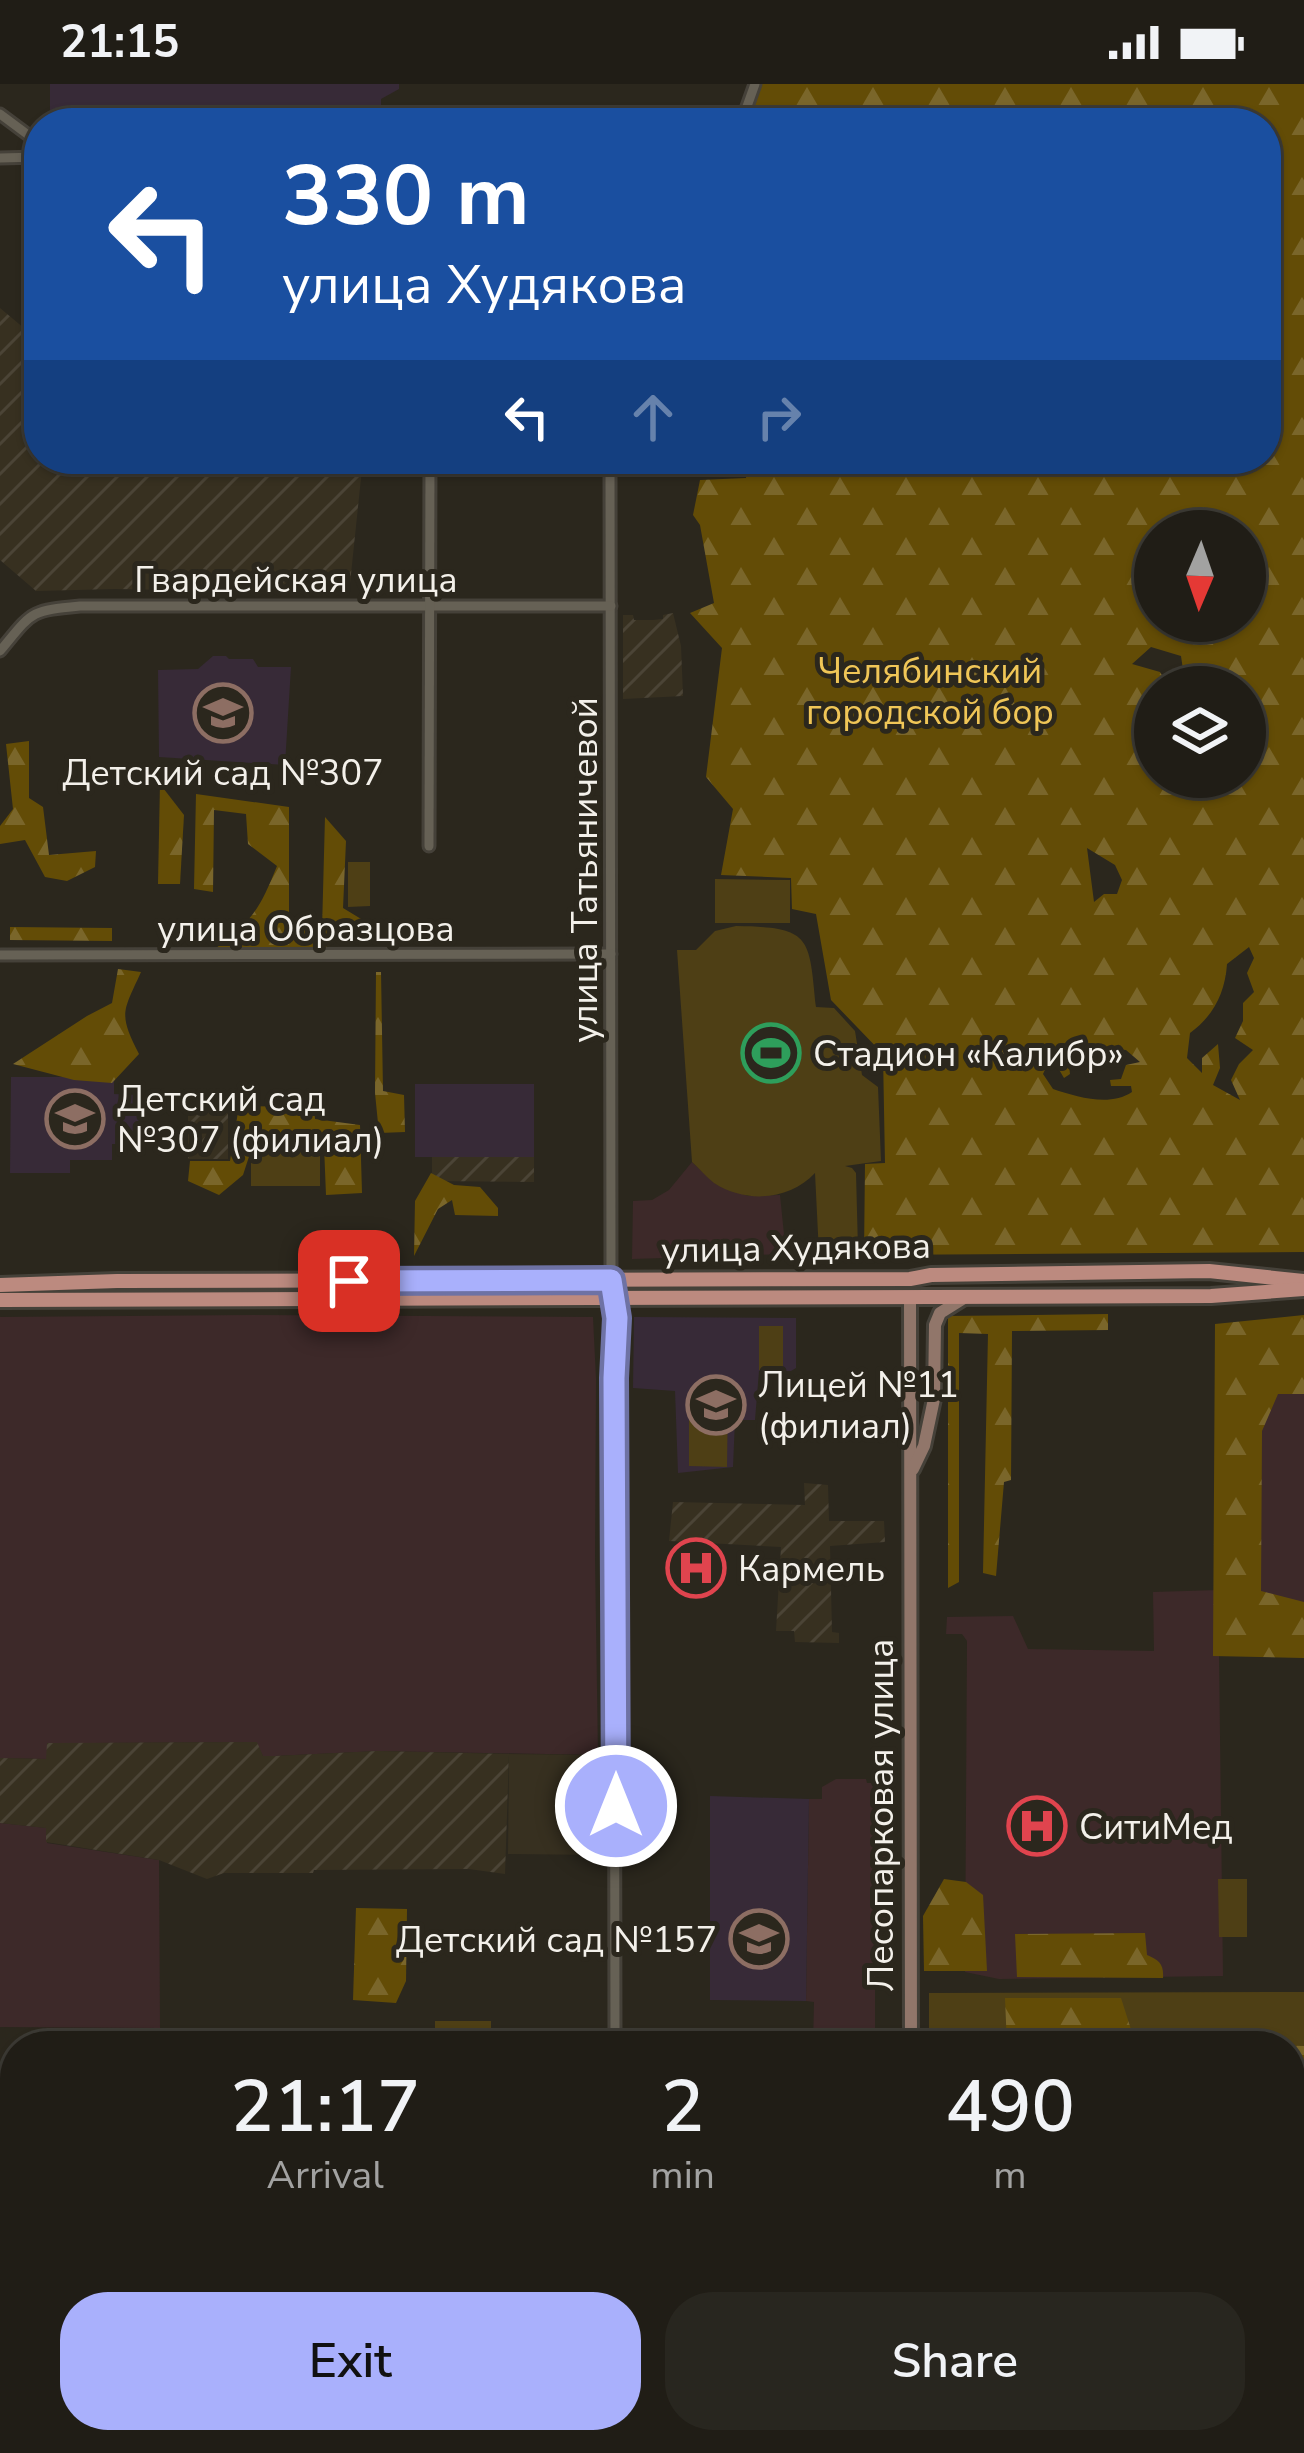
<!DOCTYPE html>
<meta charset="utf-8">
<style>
body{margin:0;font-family:"Nunito Sans",sans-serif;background:#28261f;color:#f1f3f6;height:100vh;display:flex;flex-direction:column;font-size:45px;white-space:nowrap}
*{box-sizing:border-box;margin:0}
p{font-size:39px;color:#a2a2a1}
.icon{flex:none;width:66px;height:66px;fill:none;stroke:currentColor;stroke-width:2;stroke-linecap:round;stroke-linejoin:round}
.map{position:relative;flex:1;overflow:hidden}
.panel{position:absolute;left:0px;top:1947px;width:1305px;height:423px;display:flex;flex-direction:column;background:#201d16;border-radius:48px 48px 0 0;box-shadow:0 3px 9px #0004,0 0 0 3px #3d3b35}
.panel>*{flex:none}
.top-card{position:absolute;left:24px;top:24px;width:1257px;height:366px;border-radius:48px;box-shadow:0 3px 9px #0004,0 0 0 3px #3d3b35;background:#1a4fa0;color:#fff;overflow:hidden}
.needle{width:78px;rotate:182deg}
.fabs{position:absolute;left:1134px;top:426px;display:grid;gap:24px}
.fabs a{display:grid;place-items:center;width:132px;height:132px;border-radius:50%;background:#201d16;box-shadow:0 3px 9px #0004,0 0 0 3px #3d3b35;font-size:60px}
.pin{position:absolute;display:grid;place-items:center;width:102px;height:102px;color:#fff;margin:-51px;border-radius:24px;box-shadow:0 6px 18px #0006}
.me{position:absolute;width:132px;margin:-66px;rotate:0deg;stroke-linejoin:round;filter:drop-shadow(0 0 9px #0008)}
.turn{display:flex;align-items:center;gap:42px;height:252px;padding:0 60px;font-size:54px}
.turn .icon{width:156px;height:156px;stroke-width:2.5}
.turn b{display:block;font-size:84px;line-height:102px}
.lanes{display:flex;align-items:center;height:114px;padding:0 60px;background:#0003;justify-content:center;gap:60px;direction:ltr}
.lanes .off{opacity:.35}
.eta{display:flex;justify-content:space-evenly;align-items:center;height:204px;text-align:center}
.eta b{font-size:72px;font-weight:600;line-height:84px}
.cta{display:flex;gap:24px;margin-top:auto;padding:24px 60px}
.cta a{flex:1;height:138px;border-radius:48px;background:#a9b0fc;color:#111;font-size:48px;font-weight:600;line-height:138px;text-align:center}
.cta a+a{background:#28261f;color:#f1f3f6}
.status{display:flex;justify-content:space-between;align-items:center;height:84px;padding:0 60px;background:#201d16;direction:ltr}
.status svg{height:33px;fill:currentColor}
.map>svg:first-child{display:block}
.commercial{fill:#3d2929}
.industrial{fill:url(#industrial-furrows)}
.education{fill:#372a37}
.built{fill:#373020}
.green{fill:#4e3f15}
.forest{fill:url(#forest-firs);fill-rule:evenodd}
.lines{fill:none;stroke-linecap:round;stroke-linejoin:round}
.minor-casing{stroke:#454139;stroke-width:15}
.secondary-casing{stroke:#454139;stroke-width:18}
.primary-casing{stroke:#454139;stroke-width:20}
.minor{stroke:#666155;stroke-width:9}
.secondary{stroke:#91766a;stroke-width:12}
.primary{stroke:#bc8a7f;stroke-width:14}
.route-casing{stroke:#6e72a4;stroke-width:30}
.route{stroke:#a9b0fc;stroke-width:21}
.labels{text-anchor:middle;stroke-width:10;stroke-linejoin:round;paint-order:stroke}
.street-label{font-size:36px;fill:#f3f0ea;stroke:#2b271d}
.park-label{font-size:36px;fill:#f0c657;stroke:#2b271d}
.poi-label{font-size:36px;fill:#f3f0ea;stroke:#2b271d;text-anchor:start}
</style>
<div class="status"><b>21:15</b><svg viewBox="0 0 49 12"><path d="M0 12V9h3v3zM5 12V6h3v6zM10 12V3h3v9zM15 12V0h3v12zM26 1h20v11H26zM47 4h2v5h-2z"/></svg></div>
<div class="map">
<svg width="1304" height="2369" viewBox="0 0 1304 2369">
<defs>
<pattern id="industrial-furrows" width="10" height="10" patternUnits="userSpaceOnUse" patternTransform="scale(3)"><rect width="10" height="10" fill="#373020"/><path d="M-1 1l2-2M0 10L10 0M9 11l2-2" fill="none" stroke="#4b4436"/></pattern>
<pattern id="forest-firs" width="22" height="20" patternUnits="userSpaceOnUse" patternTransform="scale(3)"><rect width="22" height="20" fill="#634c06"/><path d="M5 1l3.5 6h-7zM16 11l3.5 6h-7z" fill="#7a662a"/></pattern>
</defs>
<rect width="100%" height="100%" fill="#2b271d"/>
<g class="commercial">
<polygon points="692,1078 716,1100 748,1112 780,1111 786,1170 632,1175 633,1117 652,1116 669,1106"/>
<polygon points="252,1231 593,1233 596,1295 595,1474 598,1671 377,1667 275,1672 263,1672 256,1658 95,1659 47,1659 47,1675 0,1674 0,1233"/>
<polygon points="1221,1242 1304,1243 1304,1570 1219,1571 1223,1892 999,1895 965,1888 967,1557 962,1550 946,1550 947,1533 1013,1532 1028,1565 1154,1567 1153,1508 1219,1506"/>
<polygon points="836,1695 866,1695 867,1699 889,1699 890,1839 875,1840 875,1962 813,1962 814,1918 806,1917 809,1715 822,1715 822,1703"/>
<polygon points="0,1739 47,1744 47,1759 159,1776 160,1944 0,1943"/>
<polygon points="53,2355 298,2355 298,2369 54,2369"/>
</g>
<g class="industrial">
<polygon points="0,224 25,245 39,245 39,375 363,375 349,509 115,505 36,507 0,476"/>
<polygon points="673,529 681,562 683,612 623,615 623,531 633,531 634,536 653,536 663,535 663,531"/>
<rect x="188" y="1024" width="40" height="51"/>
<polygon points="432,1073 534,1073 534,1098 432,1097"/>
<polygon points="804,1399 828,1401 829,1437 884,1437 885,1458 830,1462 832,1548 839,1549 839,1559 795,1558 794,1547 776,1547 781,1463 669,1457 673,1418 805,1421"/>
<polygon points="257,1658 263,1672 275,1672 377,1667 509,1670 505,1790 469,1785 314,1786 313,1789 224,1789 207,1795 159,1776 46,1758 46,1744 0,1739 0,1674 46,1675 47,1659"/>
<polygon points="346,2355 575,2355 574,2369 346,2369"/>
</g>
<g class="education">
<polygon points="50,0 399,0 399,5 381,15 381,32 317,32 316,39 140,39 50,37"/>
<polygon points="213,572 226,572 229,575 253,575 258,583 291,583 285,681 159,673 158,586 198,585"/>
<polygon points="11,993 114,993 114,1010 140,1011 140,1060 112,1060 112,1076 70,1076 70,1089 10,1089"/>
<rect x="415" y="1000" width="119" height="73"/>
<polygon points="634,1233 796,1234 796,1284 791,1287 759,1287 755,1336 735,1336 733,1383 678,1389 675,1307 633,1304"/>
<polygon points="710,1712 809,1715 806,1917 710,1916"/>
</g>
<polygon class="built" points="509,1670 598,1671 597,1771 508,1770"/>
<g class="green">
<polygon points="348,778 370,778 370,822 348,823"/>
<polygon points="715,795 790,796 790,839 715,839"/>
<path d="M736 842C812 843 809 853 816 923L834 924 855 947 862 991 878 1003 881 1077 845 1082 852 1084 856 1089 858 1165 856 1171 819 1170 815 1089C790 1116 747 1120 714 1099 706 1093 699 1084 692 1078L677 866H696L715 847Z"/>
<rect x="251" y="1064" width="69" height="38"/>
<rect x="759" y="1242" width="24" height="44"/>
<polygon points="689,1312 728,1312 727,1383 689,1382"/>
<polygon points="1218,1795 1247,1795 1247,1853 1219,1853"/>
<polygon points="1304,1908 1304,2369 929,2369 929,2355 1290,2355 1290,1962 929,1962 929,1909"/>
<rect x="435" y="1937" width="56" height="18"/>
</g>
<g class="forest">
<path d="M760 0H1304V1168L864 1171 865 1080 885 1079 883 970 831 916 816 830 792 825 791 794 721 791 733 725 706 693 722 564 690 529 714 519 700 441 693 431 700 396 746 394 747 375H1266V39H745ZM1155 447H1245V537H1155ZM1151 563 1181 572 1185 599 1195 603H1245V693H1155V603H1169L1160 588 1132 580ZM1087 764 1115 781 1122 796 1117 810H1104L1094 818ZM1249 863 1254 874 1247 889 1254 908 1243 919V937L1235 954 1253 966 1239 980 1231 996 1240 1016 1213 1001 1220 984 1218 960 1202 974V989L1187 974 1190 949C1213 932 1225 910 1227 880ZM1096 963 1126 966 1140 978 1126 981 1121 995 1110 996 1111 1002H1131L1132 1008C1110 1023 1077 1013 1053 1005L1043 990 1051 972 1064 994 1070 990 1069 982 1077 968Z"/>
<polygon points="29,657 29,714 43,723 49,771 96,767 95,783 67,797 45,793 25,756 0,760 0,742 13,725 6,660"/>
<polygon points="160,700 184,731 180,800 158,800"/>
<path d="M196 710 289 723V846H322L325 733 346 757 343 824 371 841 325 863 215 865C252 837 260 825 277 782L248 760 246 730 214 726 213 808 194 805Z"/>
<polygon points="10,843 112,844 112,857 10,856"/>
<path d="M118 885 141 888C123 928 118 929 139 970L112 999 74 996 13 980 87 932 112 919Z"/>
<polygon points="376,888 381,888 383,1007 404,1011 405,1048 379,1049 375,1009"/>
<polygon points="239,1022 314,1023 315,1035 360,1041 362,1109 326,1111 324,1061 256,1051 243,1091 219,1111 188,1097 190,1077 230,1077"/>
<polygon points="431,1089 454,1101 480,1103 498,1124 498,1132 455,1131 452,1116 438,1125 414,1172 415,1117"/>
<polygon points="1108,1230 1108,1246 1012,1247 1011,1396 1004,1398 996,1492 983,1489 988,1250 959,1249 959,1498 948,1504 948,1232"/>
<polygon points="1304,1231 1304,1310 1278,1310 1262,1347 1261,1507 1304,1518 1304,1574 1213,1572 1215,1240"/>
<polygon points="944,1795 966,1798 983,1811 987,1887 924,1887 923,1832"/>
<polygon points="356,1824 407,1825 406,1897 396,1919 353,1916"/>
<path d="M1145 1849 1147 1871C1159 1876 1164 1880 1163 1894L1017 1893 1015 1850Z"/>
<polygon points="1005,1914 1121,1914 1135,1958 1139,1962 1007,1962"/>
<polygon points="1188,1959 1304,1962 1304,2290 1290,2285 1290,1962 1185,1962"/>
<polygon points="1290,2306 1304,2315 1304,2369 1255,2369 1245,2355 1290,2355"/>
<polygon points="931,2355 1150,2355 1147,2364 1149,2369 931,2369"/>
</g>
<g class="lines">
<defs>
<g id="minor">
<polyline points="0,30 39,59"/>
<polyline points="734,39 745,28 755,0"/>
<polyline points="0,74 39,73"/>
<polyline points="610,375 611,1196"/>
<path d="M0 567C33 527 29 527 80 522H611"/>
<polyline points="429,762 430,375"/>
<polyline points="0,871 611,870"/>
<polyline points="614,1214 617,1234 614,1294 615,1962"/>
<polyline points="0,2049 15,2049"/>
<polyline points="0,2287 15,2286"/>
<polyline points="324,2369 324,2355"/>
</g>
<g id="secondary">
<polyline points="910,1213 911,1962"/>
<polyline points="913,1385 924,1362 934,1315 935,1241 940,1229 964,1214"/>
<polyline points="913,2355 913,2369"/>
</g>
<g id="primary">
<polyline points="0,1201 117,1197 910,1195 931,1191 1209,1187 1304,1197"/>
<polyline points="0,1216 1211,1212 1304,1205"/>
</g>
</defs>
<use href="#minor" class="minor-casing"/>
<use href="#secondary" class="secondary-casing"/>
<use href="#primary" class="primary-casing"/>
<use href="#minor" class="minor"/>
<use href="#secondary" class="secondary"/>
<use href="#primary" class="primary"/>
</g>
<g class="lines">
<defs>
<polyline id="route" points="349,1197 611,1196 617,1234 614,1294 616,1722"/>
</defs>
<use href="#route" class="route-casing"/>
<use href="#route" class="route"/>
</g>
<defs>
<symbol id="school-ring" viewBox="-11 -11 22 22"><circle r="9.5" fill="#2b271d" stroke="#8d6e63" stroke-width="1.5"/><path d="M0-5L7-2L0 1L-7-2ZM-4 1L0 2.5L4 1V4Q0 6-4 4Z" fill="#8d6e63"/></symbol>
<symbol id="stadium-ring" viewBox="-11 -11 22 22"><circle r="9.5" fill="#2b271d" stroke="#2e9e5b" stroke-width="1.5"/><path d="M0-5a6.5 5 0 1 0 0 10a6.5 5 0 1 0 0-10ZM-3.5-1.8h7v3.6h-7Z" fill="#2e9e5b"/></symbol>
<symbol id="hospital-ring" viewBox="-11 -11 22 22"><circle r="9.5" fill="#2b271d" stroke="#e0444e" stroke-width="1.5"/><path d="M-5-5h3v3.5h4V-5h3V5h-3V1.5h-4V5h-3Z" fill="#e0444e"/></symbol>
</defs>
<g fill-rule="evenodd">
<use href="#school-ring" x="190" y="596" width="66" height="66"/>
<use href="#stadium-ring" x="738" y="936" width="66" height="66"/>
<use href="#school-ring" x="42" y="1002" width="66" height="66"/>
<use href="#school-ring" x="683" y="1288" width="66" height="66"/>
<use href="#hospital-ring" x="663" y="1451" width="66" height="66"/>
<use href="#hospital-ring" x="1004" y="1709" width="66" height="66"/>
<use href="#school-ring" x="726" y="1822" width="66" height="66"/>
</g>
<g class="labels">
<g class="street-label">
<text x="296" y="508">Гвардейская улица</text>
<text transform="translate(584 786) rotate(-90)" y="13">улица Татьяничевой</text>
<text x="306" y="857">улица Образцова</text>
<text transform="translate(796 1163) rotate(-1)" y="13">улица Худякова</text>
<text transform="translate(880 1731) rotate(-90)" y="13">Лесопарковая улица</text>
</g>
<g class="park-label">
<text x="930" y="599">Челябинский<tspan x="930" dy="41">городской бор</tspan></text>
</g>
<g class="poi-label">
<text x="223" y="701" text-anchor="middle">Детский сад №307</text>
<text x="813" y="982">Стадион «Калибр»</text>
<text x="117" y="1027">Детский сад<tspan x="117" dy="41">№307 (филиал)</tspan></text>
<text x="758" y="1313">Лицей №11<tspan x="758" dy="41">(филиал)</tspan></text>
<text x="738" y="1497">Кармель</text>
<text x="1079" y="1755">СитиМед</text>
<text x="717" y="1868" text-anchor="end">Детский сад №157</text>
</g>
</g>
</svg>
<div class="fabs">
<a><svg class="needle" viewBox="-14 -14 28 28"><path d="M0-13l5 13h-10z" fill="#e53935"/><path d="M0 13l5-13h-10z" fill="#a2a2a1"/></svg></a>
<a><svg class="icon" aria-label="layers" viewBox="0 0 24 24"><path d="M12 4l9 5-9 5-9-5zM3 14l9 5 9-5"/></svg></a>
</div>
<div class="pin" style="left:349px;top:1197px;background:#d93025"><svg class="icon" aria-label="arrive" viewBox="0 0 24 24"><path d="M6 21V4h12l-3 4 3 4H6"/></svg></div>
<svg class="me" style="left:616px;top:1722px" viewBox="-20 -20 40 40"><circle r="17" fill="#a9b0fc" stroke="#fff" stroke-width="3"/><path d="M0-11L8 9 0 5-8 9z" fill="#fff"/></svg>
<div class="top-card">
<div class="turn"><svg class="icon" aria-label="left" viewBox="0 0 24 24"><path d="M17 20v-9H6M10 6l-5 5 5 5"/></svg><div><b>330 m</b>улица Худякова</div></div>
<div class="lanes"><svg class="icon" aria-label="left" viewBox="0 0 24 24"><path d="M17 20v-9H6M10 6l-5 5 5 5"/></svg><svg class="icon off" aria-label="ahead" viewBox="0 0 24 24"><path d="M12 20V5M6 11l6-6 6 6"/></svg><svg class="icon off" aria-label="right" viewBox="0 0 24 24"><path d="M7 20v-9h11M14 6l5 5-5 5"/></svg></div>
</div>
<section class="panel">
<div class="eta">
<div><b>21:17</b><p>Arrival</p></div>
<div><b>2</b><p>min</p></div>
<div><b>490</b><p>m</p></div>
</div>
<div class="cta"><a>Exit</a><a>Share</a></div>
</section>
</div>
